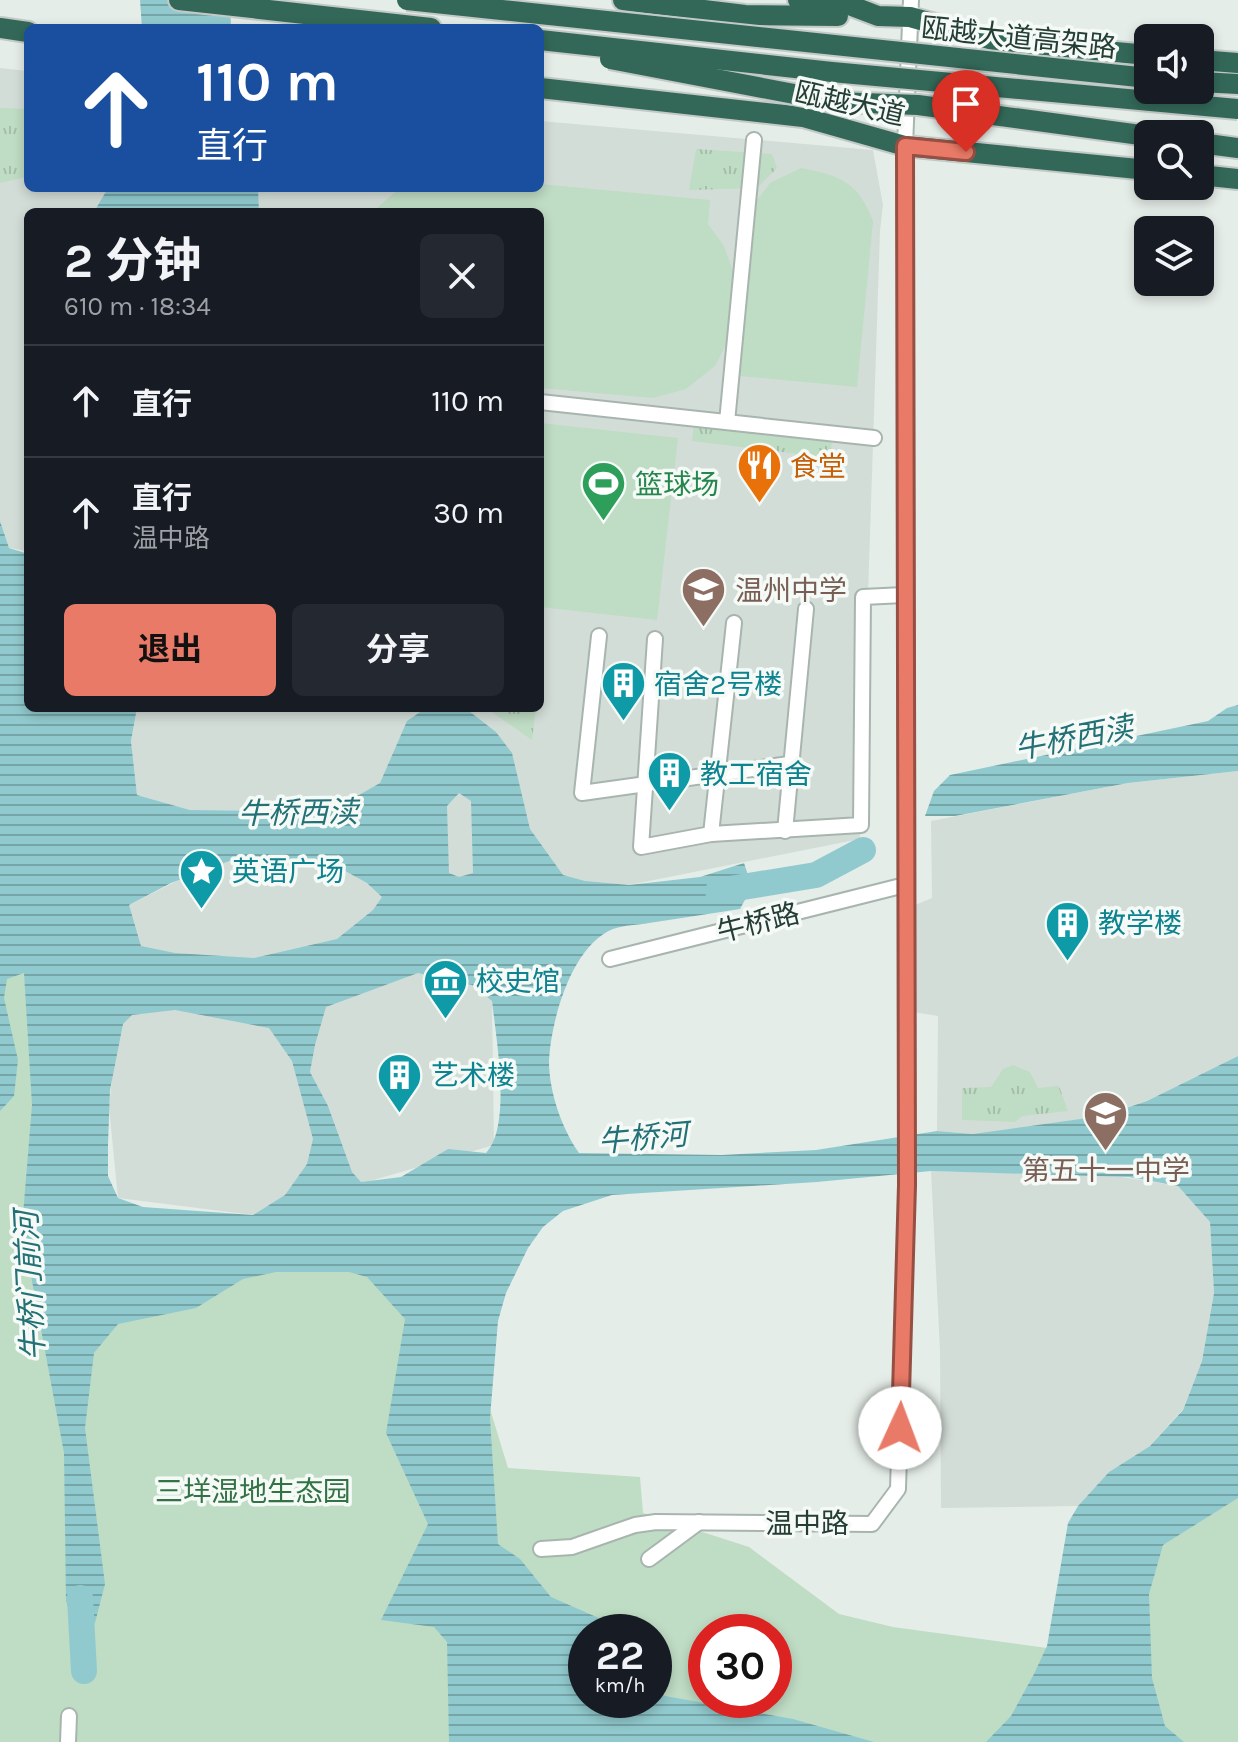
<!DOCTYPE html>
<html lang="zh">
<meta charset="utf-8">
<style>
body{margin:0;font-family:Karla,"Noto Sans SC",sans-serif;background:#242831;color:#f1f3f6;height:100vh;display:flex;flex-direction:column;font-size:30px;white-space:nowrap}
*{box-sizing:border-box;margin:0}
p{font-size:26px;color:#9ea1a6}
.icon{flex:none;width:44px;height:44px;fill:none;stroke:currentColor;stroke-width:2;stroke-linecap:round;stroke-linejoin:round}
.map{position:relative;flex:1;overflow:hidden}
.side{position:absolute;left:24px;top:208px;width:520px;height:504px;display:flex;flex-direction:column;background:#171b24;border-radius:12px;box-shadow:0 4px 12px #0003}
.side>*{flex:none}
.top-card{position:absolute;left:24px;top:24px;width:520px;height:168px;border-radius:12px;box-shadow:0 4px 12px #0003;background:#1a4fa0;color:#fff;overflow:hidden}
.buttons{position:absolute;left:1134px;top:24px;display:grid;gap:16px}
.buttons a{display:grid;place-items:center;width:80px;height:80px;border-radius:12px;background:#171b24;box-shadow:0 4px 12px #0003;font-size:40px}
.speed{position:absolute;left:568px;top:1614px;display:flex;gap:16px;font-size:40px;font-weight:700;text-align:center}
.speed>*{display:grid;place-content:center;width:104px;height:104px;border-radius:50%;background:#171b24;box-shadow:0 4px 12px #0003;line-height:1}
.speed small{font-size:20px;font-weight:400}
.speed .limit{border:12px solid #d22;background:#fff;color:#111}
.pin{position:absolute;display:grid;place-items:center;width:68px;height:68px;color:#fff;margin:-82px -34px;border-radius:50% 50% 50% 0;rotate:-45deg;box-shadow:0 0 8px #0007}
.pin .icon{rotate:45deg}
.me{position:absolute;width:88px;margin:-44px;rotate:2deg;stroke-linejoin:round;filter:drop-shadow(0 0 6px #0008)}
.turn{display:flex;align-items:center;gap:28px;height:168px;padding:0 40px;font-size:36px}
.turn .icon{width:104px;height:104px;stroke-width:2.5}
.turn b{display:block;font-size:56px;line-height:68px}
.round{display:grid;place-items:center;flex:none;width:84px;height:84px;border-radius:12px;background:#242831}
.overview{display:flex;align-items:center;justify-content:space-between;height:136px;padding:0 40px}
h1{font-size:48px;font-weight:700;line-height:60px}
.button{display:flex;gap:16px;margin-top:auto;padding:16px 40px}
.button a{flex:1;height:92px;border-radius:12px;background:#e87a67;color:#111;font-size:32px;font-weight:700;line-height:92px;text-align:center}
.button a+a{background:#242831;color:#f1f3f6}
ul{padding:0;list-style:none}
li{display:flex;align-items:center;gap:24px;height:112px;padding:0 40px;border-top:2px solid #363941}
li div{flex:1}
li b{display:block;font-size:30px}
li em{font-style:normal}
.map>svg:first-child{display:block}
.built{fill:#d3ddd7}
.grass{fill:url(#grass-tufts)}
.park{fill:#bfdcc4;fill-rule:evenodd}
.water{fill:url(#water-rules);fill-rule:evenodd}
.lines{fill:none;stroke-linecap:round;stroke-linejoin:round}
.river{stroke:#91cace;stroke-width:26}
.minor-casing{stroke:#a8b5af;stroke-width:18}
.highway-casing{stroke:#c2c9c6;stroke-width:24}
.minor{stroke:#fff;stroke-width:14}
.highway{stroke:#336858;stroke-width:20}
.highway-bridge-casing{stroke:#c2c9c6;stroke-width:24;stroke-linecap:butt}
.highway-bridge{stroke:#336858;stroke-width:20}
.route-casing{stroke:#974f43;stroke-width:20}
.route{stroke:#e87a67;stroke-width:14}
.labels{text-anchor:middle;stroke-width:7;stroke-linejoin:round;paint-order:stroke}
.street-label{font-size:28px;fill:#253e35;stroke:#f5faf7}
.food-label{font-size:28px;fill:#c56008;stroke:#f5faf7;text-anchor:start}
.leisure-label{font-size:28px;fill:#27864d;stroke:#f5faf7;text-anchor:start}
.education-label{font-size:28px;fill:#785e54;stroke:#f5faf7;text-anchor:start}
.culture-label{font-size:28px;fill:#0d838f;stroke:#f5faf7;text-anchor:start}
.park-label{font-size:28px;fill:#327244;stroke:#f5faf7}
.water-label{font-size:30px;font-style:italic;fill:#237076;stroke:#f5faf7}
</style>
<div class="map">
<svg width="1238" height="1742" viewBox="0 0 1238 1742">
<defs>
<pattern id="grass-tufts" width="24" height="20" patternUnits="userSpaceOnUse" patternTransform="scale(2)"><rect width="24" height="20" fill="#bfdcc4"/><path d="M3 7l-1-3M5 7V3M7 7l1-3M15 17l-1-3M17 17v-4M19 17l1-3" fill="none" stroke="#a4bea9"/></pattern>
<pattern id="water-rules" width="6" height="5" patternUnits="userSpaceOnUse" patternTransform="scale(2)"><rect width="6" height="5" fill="#91cace"/><path d="M0 2.5h6" fill="none" stroke="#76a5a8"/></pattern>
</defs>
<rect width="100%" height="100%" fill="#e5ede8"/>
<g class="built">
<polygon points="0,68 28,71 28,188 540,188 540,121 873,150 883,205 880,231 860,839 629,885 494,930 492,1001 494,1145 253,1215 118,1198 109,1108 129,905 183,878 240,857 301,864 310,803 267,811 190,810 137,795 131,741 137,708 540,708 540,212 28,212 28,551 9,548 0,529"/>
<polygon points="1238,771 1238,1056 1147,1101 1116,1111 1116,1176 1178,1186 1210,1222 1214,1293 1202,1361 1183,1409 1150,1446 1109,1472 1078,1506 941,1508 940,1351 931,1171 1093,1175 973,1134 937,1131 938,1016 913,1012 915,905 932,898 931,821 1128,783"/>
</g>
<g class="grass">
<polygon points="0,108 28,109 27,177 0,183"/>
<polygon points="696,149 772,154 777,168 757,188 689,190"/>
<polygon points="694,424 832,441 830,458 692,441"/>
<polygon points="486,708 536,708 532,740"/>
<polygon points="1013,1065 1030,1072 1038,1088 1059,1086 1068,1111 1022,1116 1015,1122 962,1120 962,1088 991,1087 1003,1069"/>
</g>
<g class="park">
<path d="M801 168C841 176 857 181 873 221L857 387 740 376 754 204 770 183Z"/>
<polygon points="540,184 710,200 708,224 724,246 733,271 736,302 731,335 715,366 686,389 653,398 540,388 540,212 372,212 400,188 540,188"/>
<polygon points="540,423 678,438 657,620 540,607"/>
<path d="M0 706 28 708 98 1241 431 1215 508 1468 640 1477 643 1513 749 1547 839 1614 893 1627 1083 1653 1238 1317V1742H0ZM586 1632H654V1700H586ZM706 1632H774V1700H706Z"/>
</g>
<g class="water">
<polygon points="140,0 230,0 231,28 142,28"/>
<polygon points="108,188 258,188 259,212 94,212"/>
<path d="M0 521 9 548 28 554V708H137L131 741 137 795 190 810 267 811 359 795 380 783 407 721 426 708H465L496 732 512 753 530 829 563 875 585 881 629 885 700 877 744 863 752 887 740 909C710 914 680 918 649 923 638 925 624 925 613 929 571 946 551 1021 549 1061 549 1092 562 1129 579 1153L722 1155 816 1150 937 1131 973 1134 1102 1116 1147 1101 1238 1056V1498L1163 1545 1149 1594 1152 1678 1165 1726 1184 1742H986L1011 1716 1034 1674 1047 1646 1068 1523 1078 1506 1109 1472 1150 1446 1183 1410 1202 1361 1214 1293 1210 1222 1178 1186 1129 1177 931 1171 817 1182 612 1195 563 1211 543 1227 528 1248 506 1293 498 1321 490 1418 498 1544 520 1559 551 1597 601 1619 603 1632H586V1700H654V1694L793 1719 874 1742H449L447 1642 434 1627 381 1620 428 1524 386 1433 405 1319 367 1277 349 1272H276L243 1279 196 1308 118 1324 94 1353 85 1428 105 1584 95 1623 78 1634 66 1601 64 1453 22 1227 32 1105 24 973 7 979 4 998 18 1060 14 1096 0 1111ZM459 793 471 801 473 873 459 877 449 873 447 806ZM240 857 338 867 367 883 382 897 373 910 337 939 254 958 175 953 141 946 129 905 171 883ZM418 973 472 985 492 1001C496 1038 512 1126 486 1153L448 1149 401 1177 361 1182 352 1172 328 1106 310 1072 315 1045 326 1007ZM175 1010 269 1028 292 1061 313 1139 307 1164 285 1195 253 1215 143 1207 118 1198 108 1176V1145L110 1090 123 1024 132 1015Z"/>
<polygon points="1238,705 1238,771 1128,783 955,816 925,816 934,791 950,775 1208,721 1227,708"/>
</g>
<g class="lines">
<g class="river">
<polyline points="718,891 816,875 863,850"/>
<polyline points="80,1598 84,1671"/>
</g>
<defs>
<g id="minor">
<polyline points="540,402 874,438"/>
<polyline points="727,422 754,140"/>
<polyline points="734,623 711,834 861,825 863,597 904,595"/>
<polyline points="599,636 582,793 789,764"/>
<polyline points="655,639 641,847 711,834"/>
<polyline points="785,831 806,609"/>
<polyline points="610,959 905,885"/>
<polyline points="541,1549 572,1547 635,1525 656,1522 872,1524 898,1489 907,1185 905,146 911,0"/>
<polyline points="649,1559 699,1522"/>
<polyline points="68,1742 69,1716"/>
</g>
<g id="highway">
<polyline points="179,0 431,28"/>
<polyline points="623,0 745,15 838,16"/>
<polyline points="798,0 849,5 878,16 910,17 997,41 1148,55"/>
<polyline points="0,28 28,32"/>
<polyline points="1200,60 1238,63"/>
<polyline points="1200,82 1238,84"/>
<polyline points="540,88 803,117 905,146 1148,170"/>
<polyline points="1200,143 1238,148"/>
<polyline points="1200,175 1238,179"/>
</g>
</defs>
<use href="#minor" class="minor-casing"/>
<use href="#highway" class="highway-casing"/>
<use href="#minor" class="minor"/>
<use href="#highway" class="highway"/>
<defs>
<g id="highway-bridge">
<polyline points="407,0 1148,78"/>
<polyline points="540,40 832,72 1238,109"/>
<polyline points="610,59 836,102 918,105 1148,136"/>
</g>
</defs>
<use href="#highway-bridge" class="highway-bridge-casing"/>
<use href="#highway-bridge" class="highway-bridge"/>
</g>
<g class="lines">
<defs>
<polyline id="route" points="900,1428 907,1185 905,146 966,152"/>
</defs>
<use href="#route" class="route-casing"/>
<use href="#route" class="route"/>
</g>
<defs>
<symbol id="restaurant-pin" viewBox="-11 -11 22 30"><path d="M0 17L-7.5 6A9.5 9.5 0 1 1 7.5 6Z" fill="#e8710a" stroke="#f5faf7"/><path d="M-5-6h1v4h1v-4h1v4h1v-4h1v5L-1.5 .5V6h-2V.5L-5-1ZM5-6V6H3V1.5H1.5Q1.5-4 5-6Z" fill="#fff"/></symbol>
<symbol id="stadium-pin" viewBox="-11 -11 22 30"><path d="M0 17L-7.5 6A9.5 9.5 0 1 1 7.5 6Z" fill="#2e9e5b" stroke="#f5faf7"/><path d="M0-5a6.5 5 0 1 0 0 10a6.5 5 0 1 0 0-10ZM-3.5-1.8h7v3.6h-7Z" fill="#fff"/></symbol>
<symbol id="school-pin" viewBox="-11 -11 22 30"><path d="M0 17L-7.5 6A9.5 9.5 0 1 1 7.5 6Z" fill="#8d6e63" stroke="#f5faf7"/><path d="M0-5L7-2L0 1L-7-2ZM-4 1L0 2.5L4 1V4Q0 6-4 4Z" fill="#fff"/></symbol>
<symbol id="building-pin" viewBox="-11 -11 22 30"><path d="M0 17L-7.5 6A9.5 9.5 0 1 1 7.5 6Z" fill="#0f9aa8" stroke="#f5faf7"/><path d="M-4-6H4V6H1V3H-1V6H-4ZM-2.5-4.3h1.7v1.8h-1.7ZM.8-4.3h1.7v1.8H.8ZM-2.5-1h1.7V.8h-1.7ZM.8-1h1.7V.8H.8Z" fill="#fff"/></symbol>
<symbol id="sight-pin" viewBox="-11 -11 22 30"><path d="M0 17L-7.5 6A9.5 9.5 0 1 1 7.5 6Z" fill="#0f9aa8" stroke="#f5faf7"/><path d="M0-6L1.8-2.2L6-1.7L2.9 1.2L3.7 5.4L0 3.3L-3.7 5.4L-2.9 1.2L-6-1.7L-1.8-2.2Z" fill="#fff"/></symbol>
<symbol id="museum-pin" viewBox="-11 -11 22 30"><path d="M0 17L-7.5 6A9.5 9.5 0 1 1 7.5 6Z" fill="#0f9aa8" stroke="#f5faf7"/><path d="M0-6L6-3V-2H-6V-3ZM-5-1h2V3h-2ZM-1-1h2V3h-2ZM3-1h2V3H3ZM-6 4H6V6H-6Z" fill="#fff"/></symbol>
</defs>
<g fill-rule="evenodd">
<use href="#restaurant-pin" x="734" y="440" width="51" height="69"/>
<use href="#stadium-pin" x="578" y="458" width="51" height="69"/>
<use href="#school-pin" x="678" y="564" width="51" height="69"/>
<use href="#building-pin" x="598" y="658" width="51" height="69"/>
<use href="#building-pin" x="644" y="748" width="51" height="69"/>
<use href="#sight-pin" x="176" y="846" width="51" height="69"/>
<use href="#building-pin" x="1042" y="898" width="51" height="69"/>
<use href="#museum-pin" x="420" y="956" width="51" height="69"/>
<use href="#building-pin" x="374" y="1050" width="51" height="69"/>
<use href="#school-pin" x="1080" y="1088" width="51" height="69"/>
</g>
<g class="labels">
<g class="street-label">
<text transform="translate(1019 37) rotate(6)" y="10">瓯越大道高架路</text>
<text transform="translate(850 103) rotate(13)" y="10">瓯越大道</text>
<text transform="translate(758 922) rotate(-14)" y="10">牛桥路</text>
<text x="807" y="1533">温中路</text>
</g>
<g class="food-label">
<text x="790" y="476">食堂</text>
</g>
<g class="leisure-label">
<text x="635" y="494">篮球场</text>
</g>
<g class="education-label">
<text x="735" y="600">温州中学</text>
<text x="1106" y="1180" text-anchor="middle">第五十一中学</text>
</g>
<g class="culture-label">
<text x="654" y="694">宿舍2号楼</text>
<text x="700" y="784">教工宿舍</text>
<text x="232" y="881">英语广场</text>
<text x="1098" y="933">教学楼</text>
<text x="476" y="991">校史馆</text>
<text x="431" y="1085">艺术楼</text>
</g>
<g class="park-label">
<text x="253" y="1501">三垟湿地生态园</text>
</g>
<g class="water-label">
<text transform="translate(1074 738) rotate(-11)" y="10">牛桥西渎</text>
<text transform="translate(298 813) rotate(-1)" y="10">牛桥西渎</text>
<text transform="translate(643 1138) rotate(-5)" y="10">牛桥河</text>
<text transform="translate(30 1286) rotate(-93)" y="10">牛桥门前河</text>
</g>
</g>
</svg>
<div class="buttons">
<a><svg class="icon" aria-label="sound" viewBox="0 0 24 24"><path d="M4 9h4l5-4v14l-5-4H4zM17 9q2 3 0 6"/></svg></a>
<a><svg class="icon" aria-label="search" viewBox="0 0 24 24"><circle cx="10" cy="10" r="6"/><path d="M15 15l6 6"/></svg></a>
<a><svg class="icon" aria-label="layers" viewBox="0 0 24 24"><path d="M12 4l9 5-9 5-9-5zM3 14l9 5 9-5"/></svg></a>
</div>
<div class="speed"><div>22<small>km/h</small></div><div class="limit">30</div></div>
<div class="pin" style="left:966px;top:152px;background:#d93025"><svg class="icon" aria-label="arrive" viewBox="0 0 24 24"><path d="M6 21V4h12l-3 4 3 4H6"/></svg></div>
<svg class="me" style="left:900px;top:1428px" viewBox="-20 -20 40 40"><circle r="19" fill="#fff"/><path d="M0-13L10 11 0 6-10 11z" fill="#e87a67"/></svg>
<div class="top-card">
<div class="turn"><svg class="icon" aria-label="ahead" viewBox="0 0 24 24"><path d="M12 20V5M6 11l6-6 6 6"/></svg><div><b>110 m</b>直行</div></div>
</div>
<section class="side">
<div class="overview"><div><h1>2 分钟</h1><p>610 m · 18:34</p></div><a class="round"><svg class="icon" aria-label="close" viewBox="0 0 24 24"><path d="M6 6l12 12M18 6L6 18"/></svg></a></div>
<ul>
<li><svg class="icon" aria-label="ahead" viewBox="0 0 24 24"><path d="M12 20V5M6 11l6-6 6 6"/></svg><div><b>直行</b></div><em>110 m</em></li>
<li><svg class="icon" aria-label="ahead" viewBox="0 0 24 24"><path d="M12 20V5M6 11l6-6 6 6"/></svg><div><b>直行</b><p>温中路</p></div><em>30 m</em></li>
</ul>
<div class="button"><a>退出</a><a>分享</a></div>
</section>
</div>
